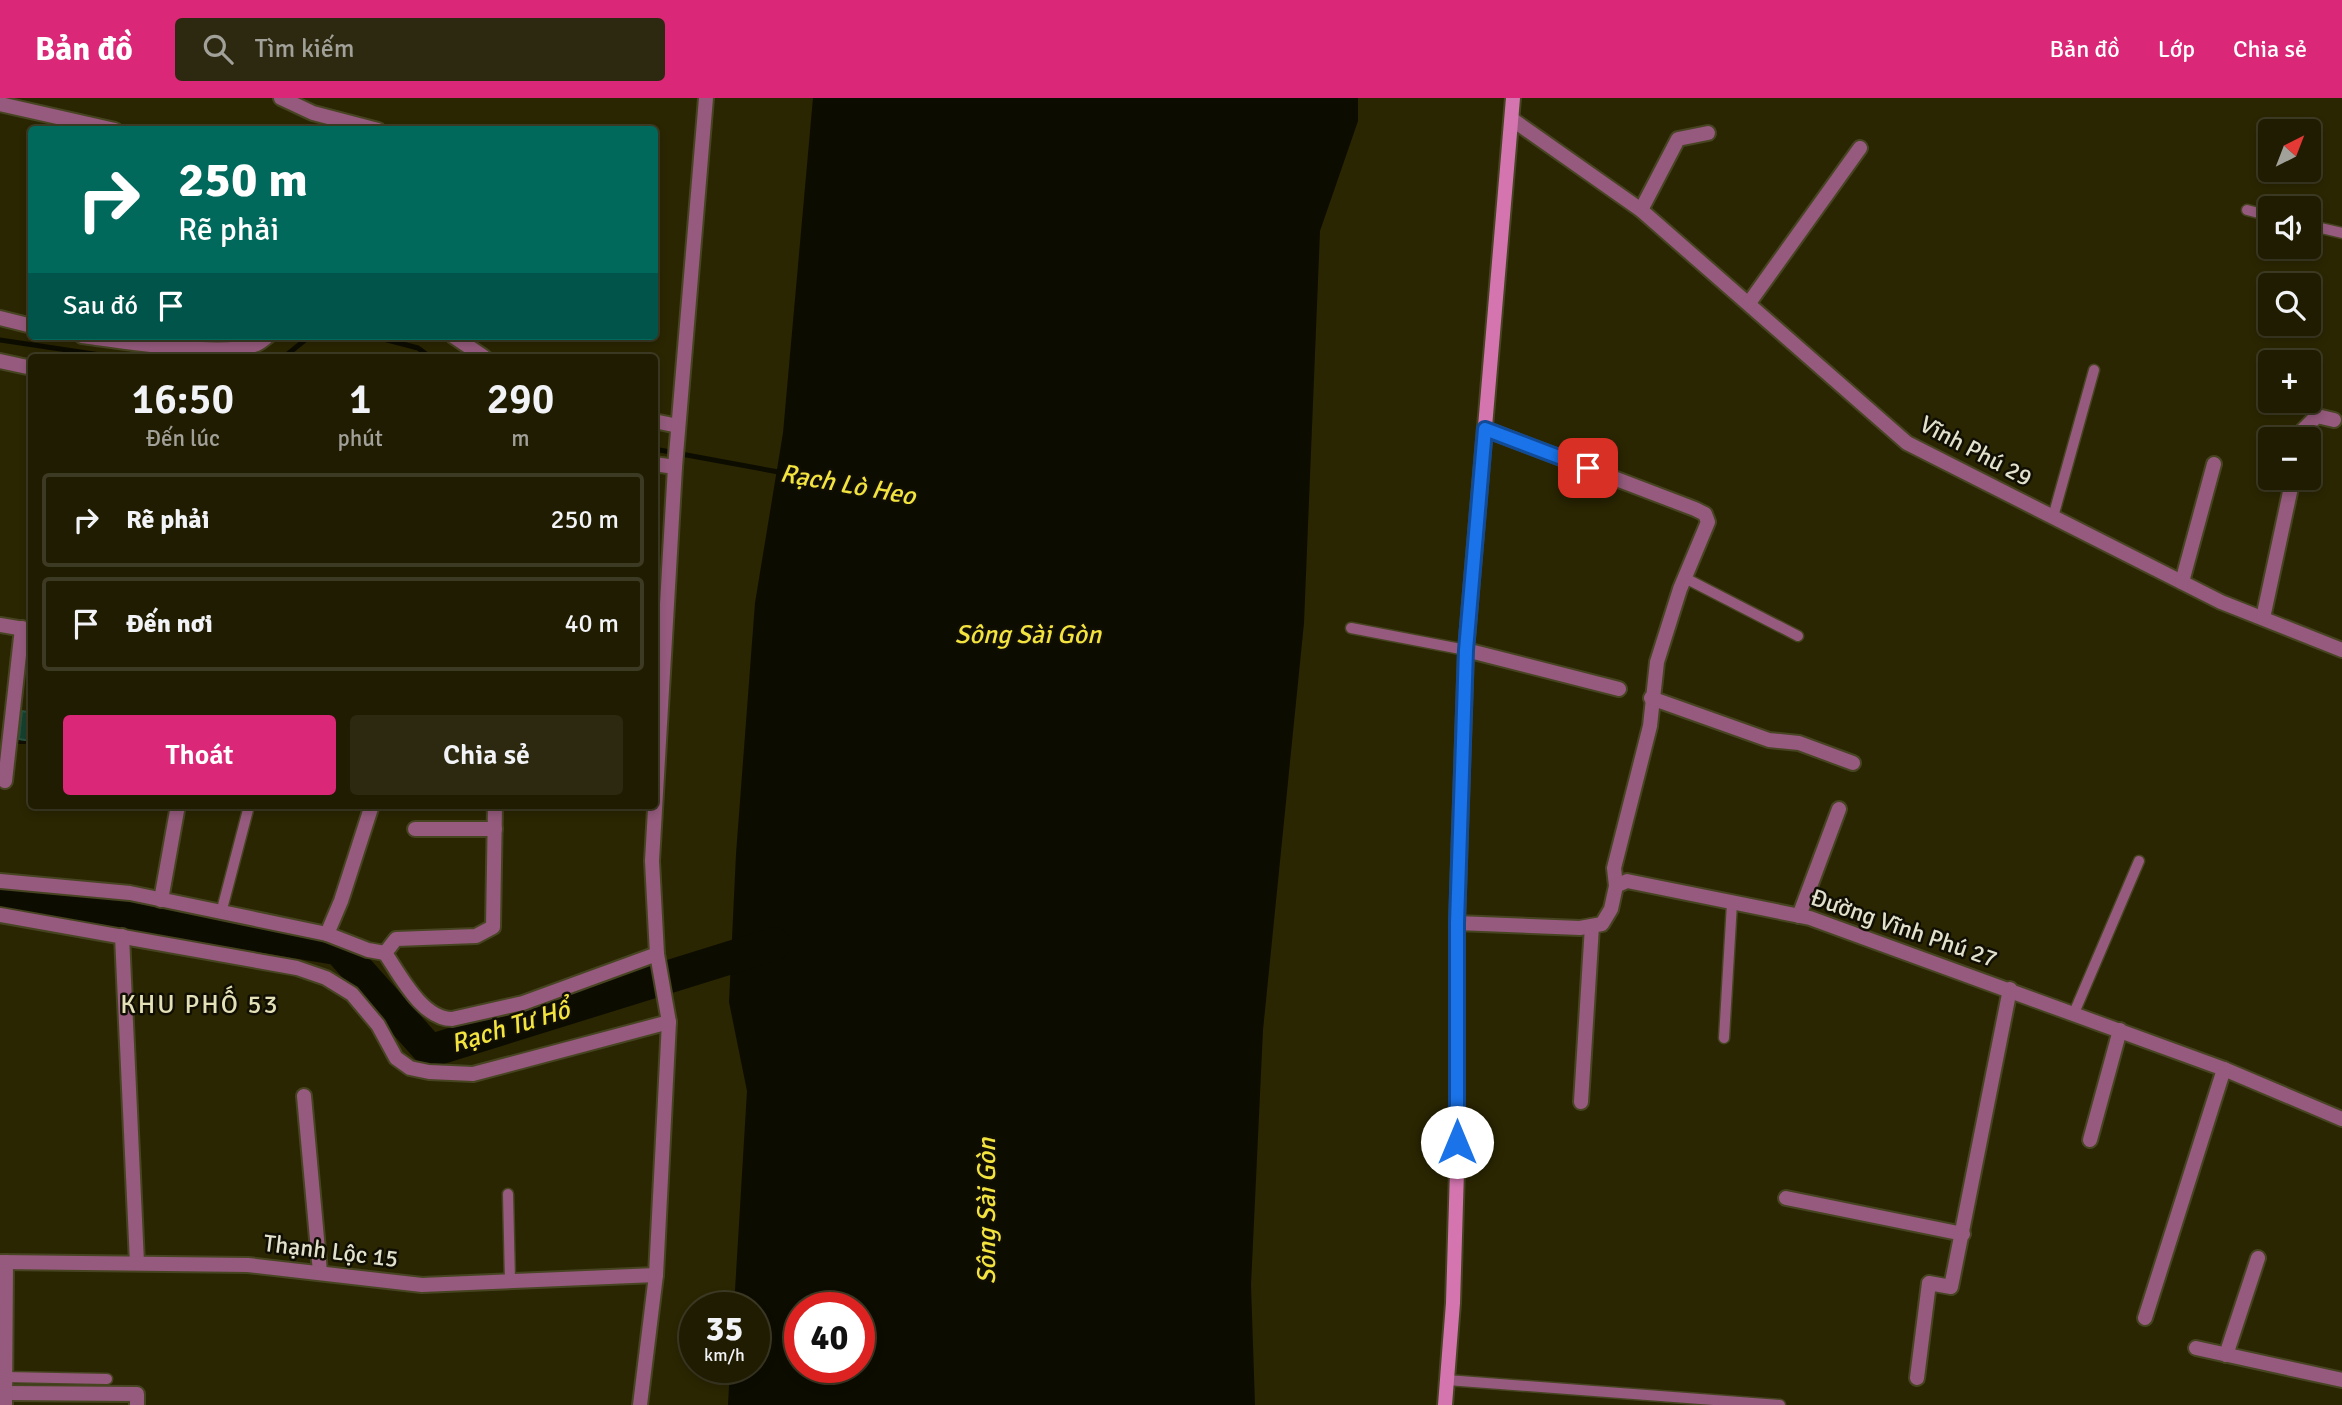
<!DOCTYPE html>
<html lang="vi">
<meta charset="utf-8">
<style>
body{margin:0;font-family:Signika,sans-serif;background:#2d2911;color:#f1f3f6;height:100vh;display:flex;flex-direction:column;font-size:26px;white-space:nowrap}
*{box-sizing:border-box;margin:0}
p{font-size:23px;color:#a2a199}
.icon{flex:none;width:38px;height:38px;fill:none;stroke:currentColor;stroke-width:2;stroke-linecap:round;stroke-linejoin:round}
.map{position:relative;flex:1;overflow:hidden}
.side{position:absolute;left:28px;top:256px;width:630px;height:455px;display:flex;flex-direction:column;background:#201c02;border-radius:7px;box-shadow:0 4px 10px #0003,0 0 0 2px #3d3a24}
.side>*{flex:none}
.banner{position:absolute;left:28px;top:28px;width:630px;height:214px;border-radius:7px;box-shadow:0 4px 10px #0003,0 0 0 2px #3d3a24;background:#00695c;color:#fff;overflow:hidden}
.needle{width:46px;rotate:42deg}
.fabs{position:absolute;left:2258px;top:21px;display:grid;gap:14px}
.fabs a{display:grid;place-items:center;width:63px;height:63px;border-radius:7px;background:#201c02;box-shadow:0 4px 10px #0003,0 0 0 2px #3d3a24;font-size:35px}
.speed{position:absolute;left:679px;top:1194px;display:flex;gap:14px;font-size:35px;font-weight:700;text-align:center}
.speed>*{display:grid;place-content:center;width:91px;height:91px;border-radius:50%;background:#201c02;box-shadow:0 4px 10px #0003,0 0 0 2px #3d3a24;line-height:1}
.speed small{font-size:18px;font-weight:400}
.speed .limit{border:10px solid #d22;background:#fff;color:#111}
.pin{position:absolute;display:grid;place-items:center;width:60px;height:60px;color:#fff;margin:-30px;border-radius:14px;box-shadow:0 4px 10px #0006}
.me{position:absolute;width:77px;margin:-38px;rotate:0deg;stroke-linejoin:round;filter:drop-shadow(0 0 5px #0008)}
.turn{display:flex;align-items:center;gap:24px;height:147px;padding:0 35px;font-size:32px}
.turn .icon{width:91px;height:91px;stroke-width:2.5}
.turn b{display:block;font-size:49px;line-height:60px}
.then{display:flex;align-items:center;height:66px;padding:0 35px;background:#0003;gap:14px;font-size:26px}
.eta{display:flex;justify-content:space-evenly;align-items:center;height:119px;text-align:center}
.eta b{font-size:42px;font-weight:600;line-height:49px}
.action{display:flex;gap:14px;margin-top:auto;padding:14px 35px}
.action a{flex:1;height:80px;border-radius:7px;background:#db2777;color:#fff;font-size:28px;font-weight:600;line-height:80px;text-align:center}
.action a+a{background:#2d2911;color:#f1f3f6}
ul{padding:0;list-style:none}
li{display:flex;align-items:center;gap:21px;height:94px;margin:0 14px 10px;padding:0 21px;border:4px solid #3d3a24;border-radius:7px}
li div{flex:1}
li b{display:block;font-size:26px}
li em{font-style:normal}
header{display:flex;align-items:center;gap:42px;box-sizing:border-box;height:98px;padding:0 35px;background:#db2777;color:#fff}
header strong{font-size:33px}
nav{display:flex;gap:38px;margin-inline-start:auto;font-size:24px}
.search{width:490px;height:63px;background:#2d2911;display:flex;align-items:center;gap:18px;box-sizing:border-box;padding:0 24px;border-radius:7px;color:#a2a199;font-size:26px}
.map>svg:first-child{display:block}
.water{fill:#0d0c01;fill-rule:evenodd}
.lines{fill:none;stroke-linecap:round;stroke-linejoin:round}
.stream{stroke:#0d0c01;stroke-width:5}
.river{stroke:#0d0c01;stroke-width:33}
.building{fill:#143f2d;stroke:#2b5140;stroke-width:2;filter:url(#shadow)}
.lane-casing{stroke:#474422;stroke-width:13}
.street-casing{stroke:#474422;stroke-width:18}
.secondary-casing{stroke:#474422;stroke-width:18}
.lane{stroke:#955a7d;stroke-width:10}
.street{stroke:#955a7d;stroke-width:14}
.secondary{stroke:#d475b0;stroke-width:14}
.route-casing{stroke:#114b97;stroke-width:18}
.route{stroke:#1a73e8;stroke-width:12}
.labels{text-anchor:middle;stroke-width:5;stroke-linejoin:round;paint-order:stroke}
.street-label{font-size:24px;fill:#e2e1cd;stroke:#110f03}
.water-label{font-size:26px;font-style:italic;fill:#f3e33f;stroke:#110f03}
.neighbourhood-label{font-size:26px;letter-spacing:2px;fill:#e4e1b8;stroke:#110f03}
</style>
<header>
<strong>Bản đồ</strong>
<div class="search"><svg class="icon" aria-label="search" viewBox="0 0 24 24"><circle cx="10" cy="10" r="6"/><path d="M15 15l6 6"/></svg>Tìm kiếm</div>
<nav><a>Bản đồ</a><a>Lớp</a><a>Chia sẻ</a></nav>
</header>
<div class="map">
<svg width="2342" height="1307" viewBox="0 0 2342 1307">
<defs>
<filter id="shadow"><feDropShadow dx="-6" dy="6" stdDeviation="0" flood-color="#0009"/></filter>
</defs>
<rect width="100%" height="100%" fill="#2a2602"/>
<path class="water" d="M813 0H1358V23L1320 133 1304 525 1263 932 1251 1187 1255 1307H728L730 1269H754V1209H734L747 993 729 904 736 756 755 505 783 335ZM859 1209V1269H800V1209Z"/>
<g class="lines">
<g class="stream">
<polyline points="372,238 418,250 430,259"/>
<polyline points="0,242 114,259"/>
<polyline points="284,259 310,238"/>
<polyline points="654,351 784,375"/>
</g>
<polyline class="river" points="0,794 339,851 430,953 774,846"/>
</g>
<polygon class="building" points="22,613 32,615 32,643 19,641"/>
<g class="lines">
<defs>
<g id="lane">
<polyline points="2247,112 2270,118"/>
<polyline points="2308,127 2342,135"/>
<polyline points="2053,419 2094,272"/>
<polyline points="1685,480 1798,538"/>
<polyline points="1351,530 1466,552"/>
<polyline points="221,815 249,708"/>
<polyline points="2074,915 2139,763"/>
<polyline points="1724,940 1732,805"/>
<polyline points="508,1096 510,1183"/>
<polyline points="5,1279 107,1281"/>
<polyline points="1447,1282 1780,1307"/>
</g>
<g id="street">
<polyline points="281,0 313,15 378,32"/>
<polyline points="0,6 115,32"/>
<polyline points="1513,22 1641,112 1907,345 2221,504 2342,552"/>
<polyline points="1641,112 1678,41 1708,35"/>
<polyline points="1749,205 1860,50"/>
<polyline points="0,220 32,228"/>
<path d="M82 238C120 243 221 259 254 247 259 246 264 241 268 238"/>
<polyline points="453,238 484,259"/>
<polyline points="0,263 32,270"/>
<polyline points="654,323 678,328"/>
<polyline points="1485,331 1695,411 1705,416 1708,424 1680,491 1657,564 1650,628 1614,770 1616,788"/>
<polyline points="2301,341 2303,332 2317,318 2334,322"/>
<polyline points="654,366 675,369"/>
<polyline points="2182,484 2214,366"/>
<polyline points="2263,520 2293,380"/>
<polyline points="0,527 30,532"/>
<polyline points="1466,552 1619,591"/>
<polyline points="1651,600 1769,642 1799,645 1853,665"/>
<polyline points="5,683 22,530"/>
<path d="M495 707 493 829 476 838 396 841 385 855C400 877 422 921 452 921L523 905 657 856"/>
<polyline points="415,731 495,731"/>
<polyline points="0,783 130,795 327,836 368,852 385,855"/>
<polyline points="161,802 178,707"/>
<polyline points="0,817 297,870 326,880 352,896 378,927 396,960 410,970 429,974 473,976 669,924"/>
<polyline points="1799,818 1839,711"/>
<polyline points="1457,825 1580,830 1602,826 1611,811 1616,788 1627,783 1810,820 2224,971 2342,1021"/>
<polyline points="327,836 341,803 372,707"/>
<polyline points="122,838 137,1165"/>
<polyline points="304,998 320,1174"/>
<polyline points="1581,1004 1592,828"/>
<polyline points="2090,1042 2120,932"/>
<polyline points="1786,1100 1963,1136"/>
<polyline points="0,1164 248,1167 422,1187 656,1177"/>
<polyline points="2145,1220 2224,971"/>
<polyline points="2196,1250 2342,1282"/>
<polyline points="2226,1257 2258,1160"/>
<polyline points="1917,1280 1929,1185 1951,1189 2010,891"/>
<polyline points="5,1295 137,1296 137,1307"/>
<polyline points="5,1307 6,1164"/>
<polyline points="640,1307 656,1177 669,924 657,856 652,763 675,369 706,0"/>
</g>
<polyline id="secondary" points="1445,1307 1453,1205 1457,1072 1457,825 1466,552 1513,0"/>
</defs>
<use href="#lane" class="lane-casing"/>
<use href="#street" class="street-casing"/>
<use href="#secondary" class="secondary-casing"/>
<use href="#lane" class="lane"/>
<use href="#street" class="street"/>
<use href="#secondary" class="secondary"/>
</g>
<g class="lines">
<defs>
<polyline id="route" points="1457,1044 1457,825 1466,552 1485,331 1588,370"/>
</defs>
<use href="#route" class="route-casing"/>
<use href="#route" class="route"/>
</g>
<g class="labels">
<g class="street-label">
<text transform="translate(1976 353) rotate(28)" y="8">Vĩnh Phú 29</text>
<text transform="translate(1904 830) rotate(19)" y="8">Đường Vĩnh Phú 27</text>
<text transform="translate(331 1153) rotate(7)" y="8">Thạnh Lộc 15</text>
</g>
<g class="water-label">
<text transform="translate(848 386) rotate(10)" y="9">Rạch Lò Heo</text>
<text x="1028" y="545">Sông Sài Gòn</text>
<text transform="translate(510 928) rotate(-17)" y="9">Rạch Tư Hổ</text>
<text transform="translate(986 1113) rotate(-90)" y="9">Sông Sài Gòn</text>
</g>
<g class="neighbourhood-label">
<text x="200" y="915">KHU PHỐ 53</text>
</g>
</g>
</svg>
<div class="fabs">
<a><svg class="needle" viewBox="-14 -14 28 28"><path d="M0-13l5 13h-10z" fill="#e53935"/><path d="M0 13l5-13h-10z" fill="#a2a199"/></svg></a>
<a><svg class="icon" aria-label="sound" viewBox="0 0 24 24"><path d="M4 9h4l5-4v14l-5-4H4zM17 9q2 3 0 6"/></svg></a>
<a><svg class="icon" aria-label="search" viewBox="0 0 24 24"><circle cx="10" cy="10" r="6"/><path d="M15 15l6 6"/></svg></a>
<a>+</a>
<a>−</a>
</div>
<div class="speed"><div>35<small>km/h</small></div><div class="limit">40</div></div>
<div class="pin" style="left:1588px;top:370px;background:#d93025"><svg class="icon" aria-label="arrive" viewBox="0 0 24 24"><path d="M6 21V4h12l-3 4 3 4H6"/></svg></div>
<svg class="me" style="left:1457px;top:1044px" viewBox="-20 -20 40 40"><circle r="19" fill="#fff"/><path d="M0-13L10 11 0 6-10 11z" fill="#1a73e8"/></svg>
<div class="banner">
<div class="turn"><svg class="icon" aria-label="right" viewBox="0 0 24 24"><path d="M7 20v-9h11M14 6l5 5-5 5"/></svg><div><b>250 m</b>Rẽ phải</div></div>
<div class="then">Sau đó<svg class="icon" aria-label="arrive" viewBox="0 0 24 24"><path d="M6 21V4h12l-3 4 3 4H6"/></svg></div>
</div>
<section class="side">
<div class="eta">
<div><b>16:50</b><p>Đến lúc</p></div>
<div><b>1</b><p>phút</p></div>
<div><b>290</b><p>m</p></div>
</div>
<ul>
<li><svg class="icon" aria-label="right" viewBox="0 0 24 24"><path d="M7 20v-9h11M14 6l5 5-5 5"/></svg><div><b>Rẽ phải</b></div><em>250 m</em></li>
<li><svg class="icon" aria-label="arrive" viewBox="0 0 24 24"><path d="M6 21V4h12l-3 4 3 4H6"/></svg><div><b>Đến nơi</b></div><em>40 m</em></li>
</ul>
<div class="action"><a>Thoát</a><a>Chia sẻ</a></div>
</section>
</div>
